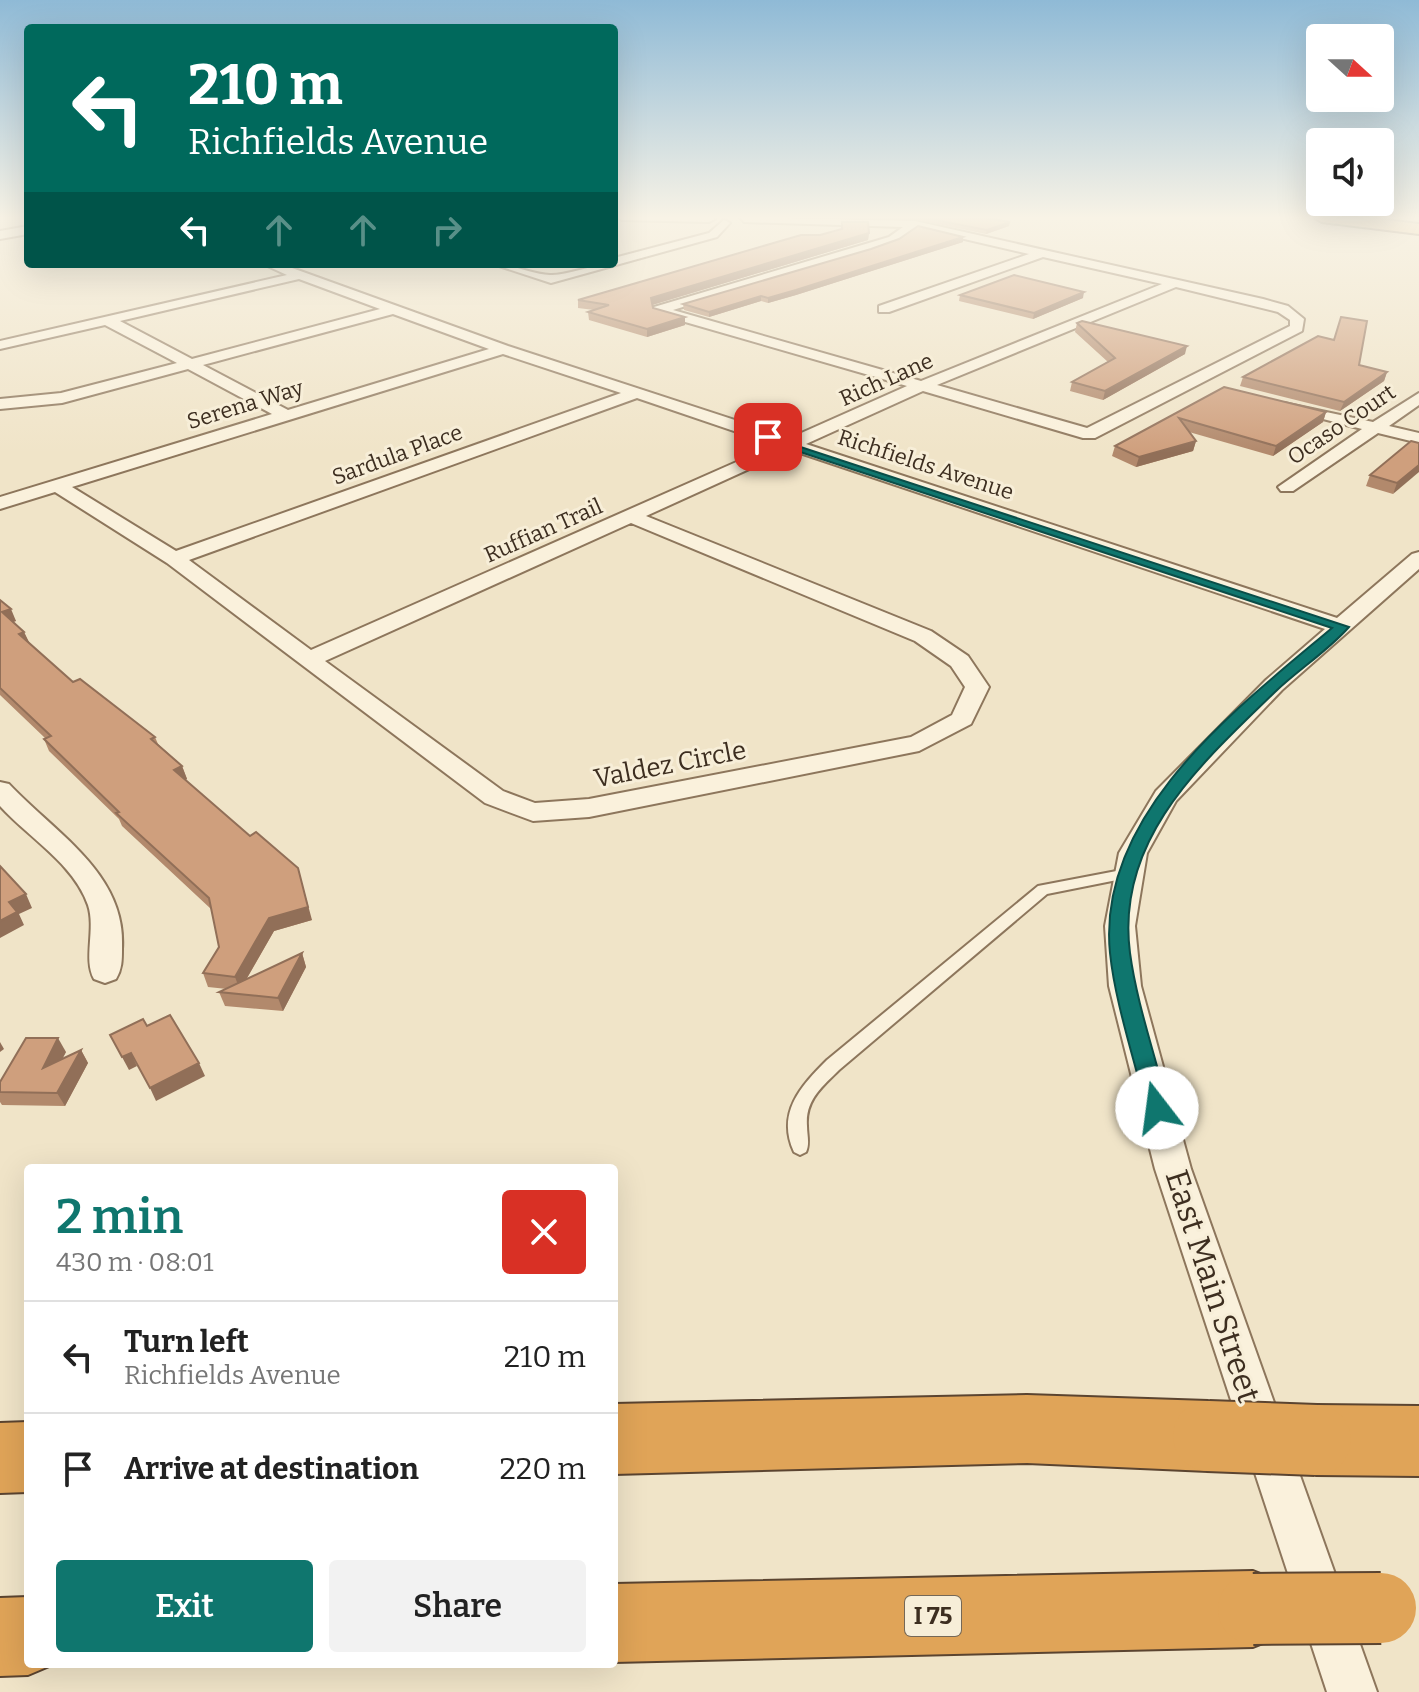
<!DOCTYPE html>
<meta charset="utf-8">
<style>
body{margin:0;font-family:Bitter,serif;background:#f2f2f2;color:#222;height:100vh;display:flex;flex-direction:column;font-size:30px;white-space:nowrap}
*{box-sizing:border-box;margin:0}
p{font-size:26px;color:#767676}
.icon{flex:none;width:44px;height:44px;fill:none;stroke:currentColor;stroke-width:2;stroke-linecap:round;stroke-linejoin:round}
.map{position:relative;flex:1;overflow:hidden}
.details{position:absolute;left:24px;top:1164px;width:594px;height:504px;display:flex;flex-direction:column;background:#fff;border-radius:8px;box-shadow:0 8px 32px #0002}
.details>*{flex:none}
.banner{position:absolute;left:24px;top:24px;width:594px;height:244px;border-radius:8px;box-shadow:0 8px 32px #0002;background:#00695c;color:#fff;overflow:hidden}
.needle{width:52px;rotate:111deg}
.fabs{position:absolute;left:1306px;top:24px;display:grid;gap:16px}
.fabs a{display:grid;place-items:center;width:88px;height:88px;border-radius:8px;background:#fff;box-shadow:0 8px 32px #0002;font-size:40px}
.pin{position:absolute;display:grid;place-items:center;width:68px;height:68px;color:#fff;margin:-34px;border-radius:16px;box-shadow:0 4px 12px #0006}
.me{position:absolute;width:88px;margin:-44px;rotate:345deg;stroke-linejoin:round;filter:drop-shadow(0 0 6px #0008)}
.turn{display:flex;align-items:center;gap:28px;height:168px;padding:0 32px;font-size:36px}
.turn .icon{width:104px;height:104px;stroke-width:2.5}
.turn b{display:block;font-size:56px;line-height:68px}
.lanes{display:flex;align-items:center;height:76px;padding:0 32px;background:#0003;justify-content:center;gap:40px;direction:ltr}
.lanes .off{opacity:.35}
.round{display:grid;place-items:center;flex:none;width:84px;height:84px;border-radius:8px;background:#f2f2f2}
.summary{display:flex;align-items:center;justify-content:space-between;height:136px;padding:0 32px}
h1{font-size:48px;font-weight:600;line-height:60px;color:#0f766e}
.action{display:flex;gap:16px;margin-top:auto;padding:16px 32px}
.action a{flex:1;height:92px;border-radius:8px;background:#0f766e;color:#fff;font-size:32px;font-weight:600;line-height:92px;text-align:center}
.action a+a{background:#f2f2f2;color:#222}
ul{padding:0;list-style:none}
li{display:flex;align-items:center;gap:24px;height:112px;padding:0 32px;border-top:2px solid #e0e0e0}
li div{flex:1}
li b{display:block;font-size:30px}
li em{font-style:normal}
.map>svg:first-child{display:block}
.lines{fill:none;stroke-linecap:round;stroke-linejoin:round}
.service-casing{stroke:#8d765c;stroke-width:4}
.minor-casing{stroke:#8d765c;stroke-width:4}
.tertiary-casing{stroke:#8d765c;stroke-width:4}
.trunk-casing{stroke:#5b4430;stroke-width:4}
.motorway-casing{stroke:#5b4430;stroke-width:4}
.service{fill:#faf1dc;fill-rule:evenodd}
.minor{fill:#faf1dc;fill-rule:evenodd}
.tertiary{fill:#faf1dc;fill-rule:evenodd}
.trunk{fill:#eabe7c;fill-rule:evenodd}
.motorway{fill:#e0a458;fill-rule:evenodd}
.motorway-bridge-casing{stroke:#5b4430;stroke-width:74;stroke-linecap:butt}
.motorway-bridge{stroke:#e0a458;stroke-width:70}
.wall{fill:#b2896c}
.shaded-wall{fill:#916f58}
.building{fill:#cf9f7d;stroke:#916f58;stroke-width:2}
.route{fill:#0f766e;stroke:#0a4d48;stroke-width:2}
.labels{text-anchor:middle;stroke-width:6;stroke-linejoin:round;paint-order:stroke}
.far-street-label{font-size:22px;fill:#3d2e20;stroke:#f7eed8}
.shield{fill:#f7eed8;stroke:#756857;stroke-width:2}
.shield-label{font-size:24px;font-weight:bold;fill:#3d2e20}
.street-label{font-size:26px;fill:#3d2e20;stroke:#f7eed8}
.near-street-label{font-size:32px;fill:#3d2e20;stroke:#f7eed8}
</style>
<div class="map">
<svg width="1419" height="1692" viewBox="0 0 1419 1692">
<rect width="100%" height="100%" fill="#f0e4c8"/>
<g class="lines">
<defs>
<path id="service" d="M1127 869 1132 871 1134 874 1132 877 1047 894 839 1070C822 1087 805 1100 807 1126 807 1135 810 1144 806 1152L800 1155 794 1152C776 1113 801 1086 827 1060L1038 886Z"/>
<g id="minor">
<polygon points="617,217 713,217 715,219 709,222 622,220"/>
<path d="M740 217 915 221 1263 299 1288 306 1304 319 1302 331 1095 438H1083L923 391 806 444 1337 618 1412 554 1419 552V569L1282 690 1176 801 1147 853 1135 926 1141 986 1191 1169 1377 1692H1327L1155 1169 1109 986 1105 926 1119 853 1156 791 1266 680 1325 629 791 450 646 516 931 631 968 656 989 687 971 724 919 751 589 817 533 821 485 803 167 563 55 492 0 509V497L272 414 188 369 62 403 0 409V399L61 393 177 363 105 325 0 349V341L287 275 263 264H281L508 346 790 438 907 386 654 313V307L889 237 903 227 744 222ZM917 228 1029 254 879 306V312H889L1043 257 1162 284 921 381 673 310 897 241ZM299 279 380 309 192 359 120 321ZM1176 287 1278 312 1290 320V326L1087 428 937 385ZM393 314 489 349 288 410 203 365ZM503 354 621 393 176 551 72 487ZM637 398 775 445 311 650 189 560ZM631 523 915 641 951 666 965 687 952 715 911 737 589 799 535 803 503 791 325 661Z"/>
<path d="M724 220 730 223 717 237 551 283 493 264C513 264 531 274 550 275 567 276 592 264 614 264V258L709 233Z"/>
<polygon points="1419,393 1419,405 1389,426 1419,433 1419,443 1378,433 1293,491 1281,491 1278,487 1362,429 1284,409 1284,403 1373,422"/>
<path d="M0 782 9 784C55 833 127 874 122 949 122 960 122 969 116 979L105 983 94 979C83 959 96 929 88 905 74 864 28 837 0 806Z"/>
</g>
<polygon id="tertiary" points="28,226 28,234 0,239 0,231"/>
<polygon id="trunk" points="1313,217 1361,217 1419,224 1419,234 1322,222"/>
<g id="motorway">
<polygon points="1027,1395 1208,1401 1232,1412 1243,1436 1232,1460 1208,1471 1027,1463 614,1474 614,1404"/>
<polygon points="1316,1405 1419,1406 1419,1476 1316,1475 1292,1464 1281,1440 1292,1416"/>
<polygon points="28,1422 28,1492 0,1493 0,1423"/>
<polygon points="1253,1571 1280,1582 1291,1609 1280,1636 1253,1647 614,1662 614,1584"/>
<polygon points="28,1597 28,1664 54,1664 28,1675 0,1676 0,1598"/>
</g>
</defs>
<use href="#service" class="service-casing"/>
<use href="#minor" class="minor-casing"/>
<use href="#tertiary" class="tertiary-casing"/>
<use href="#trunk" class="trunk-casing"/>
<use href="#motorway" class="motorway-casing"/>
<use href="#service" class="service"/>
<use href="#minor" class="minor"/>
<use href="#tertiary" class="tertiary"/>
<use href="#trunk" class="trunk"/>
<use href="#motorway" class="motorway"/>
<defs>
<g id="motorway-bridge">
<polyline points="1208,1436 1316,1440"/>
<polyline points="1253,1609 1381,1608"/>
</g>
</defs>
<use href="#motorway-bridge" class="motorway-bridge-casing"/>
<use href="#motorway-bridge" class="motorway-bridge"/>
</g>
<g class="wall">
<polygon points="908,217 980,217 1009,226 986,234 908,218"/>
<polygon points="842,222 869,233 868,240 652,305 653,308 685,317 685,325 647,337 589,320 588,312 594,310 578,308 578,300 842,229"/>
<polygon points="963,237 963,242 796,295 768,303 761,301 709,317 684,310 683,304"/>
<polygon points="960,295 1083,298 1033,319 959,301"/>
<polygon points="1077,323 1185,354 1103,400 1070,391 1072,382 1108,362 1075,332"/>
<polygon points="1359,365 1387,372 1384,381 1340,411 1240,386 1243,377"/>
<polygon points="1224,387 1326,412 1323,422 1273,456 1189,432 1196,441 1193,451 1136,467 1112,456 1115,446"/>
<polygon points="1419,443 1393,494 1366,486 1370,475"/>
<polygon points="0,600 16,621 13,622 24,632 29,643 73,682 155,737 158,744 182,766 187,779 185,780 312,920 274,931 246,980 302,953 306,967 283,1011 225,1006 219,992 227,989 208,987 203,973 219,947 211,909 122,826 119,819 49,751 44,739 45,738 0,695"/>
<polygon points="81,1050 88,1063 65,1106 2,1105 0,1102 0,1082 66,1052 62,1059"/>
</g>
<g class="shaded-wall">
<polygon points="1010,222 1009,226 986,234 987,230"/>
<polygon points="869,233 868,240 652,305 651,298"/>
<polygon points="963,237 963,242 796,295 768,303 768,298"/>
<polygon points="1084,292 1083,298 1033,319 1034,313"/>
<polygon points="761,296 761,301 709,317 709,312"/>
<polygon points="685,317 685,325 647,337 647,329"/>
<polygon points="1187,346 1185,354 1103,400 1105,391"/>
<polygon points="1387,372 1384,381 1340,411 1344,402"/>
<polygon points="1326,412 1323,422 1273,456 1276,446"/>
<polygon points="1196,441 1193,451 1136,467 1139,457"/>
<polygon points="1419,465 1419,472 1393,494 1397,483"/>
<polygon points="11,609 16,621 7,624 2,612"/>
<polygon points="24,632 30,644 19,634"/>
<polygon points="182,766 187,779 179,783 174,770"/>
<polygon points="298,868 312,920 274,931 240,990 235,977"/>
<polygon points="26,894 32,908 19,914 24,925 0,938 0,921 9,902"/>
<polygon points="302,953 306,967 283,1011 278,998"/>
<polygon points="58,1038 66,1052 50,1082 43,1068"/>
<polygon points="0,1042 4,1049 0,1052"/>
<polygon points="81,1050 88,1063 65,1106 57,1093"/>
<polygon points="131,1053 137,1066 129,1070 122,1057"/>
<polygon points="199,1063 205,1076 156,1101 150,1088"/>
</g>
<g class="building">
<polygon points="920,217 980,217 1010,222 987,230"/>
<polygon points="842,222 868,222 869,233 651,298 653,308 685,317 647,329 588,312 609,305 578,300 801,235 820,235 842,229"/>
<polygon points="918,226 963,237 796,290 768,298 761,296 709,312 683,304 871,249 899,239"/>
<polygon points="1014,275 1084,292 1034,313 960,295"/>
<polygon points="1341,317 1367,321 1359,365 1387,372 1344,402 1243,377 1318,336 1334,340"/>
<polygon points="1082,321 1187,346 1105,391 1072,382 1115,358 1077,323"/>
<polygon points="1224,387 1326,412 1276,446 1179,418 1196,441 1139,457 1115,446"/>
<polygon points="1411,441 1419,443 1419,465 1397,483 1370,475"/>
<polygon points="0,600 11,609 2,612 24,632 19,634 73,682 80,679 155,737 151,739 182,766 174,770 250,836 256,832 298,868 308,907 269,918 235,977 203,973 219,947 209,898 116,813 119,812 44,739 51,736 0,688"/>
<polygon points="0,866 26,894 9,902 17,912 0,921"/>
<polygon points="302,953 278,998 219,992"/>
<polygon points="170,1015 199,1063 150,1088 131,1053 122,1057 110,1035 143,1019 147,1026"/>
<polygon points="26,1038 58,1038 43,1068 81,1050 57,1093 0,1092 0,1082"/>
</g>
<linearGradient id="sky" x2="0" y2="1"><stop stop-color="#8fbad6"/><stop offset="0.48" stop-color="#f8f3e6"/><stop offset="1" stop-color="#f8f3e6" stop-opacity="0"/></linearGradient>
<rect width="1419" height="453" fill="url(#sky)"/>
<path class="route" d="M764 435 1349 627C1328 651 1299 669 1275 692 1202 763 1115 839 1130 953 1137 1005 1156 1057 1168 1108L1165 1114H1149L1146 1108C1134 1058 1115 1002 1110 953 1096 814 1237 708 1332 628L764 440Z"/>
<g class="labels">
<g class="far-street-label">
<text transform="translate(886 379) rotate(-24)" y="8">Rich Lane</text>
<text transform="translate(245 404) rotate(-17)" y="8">Serena Way</text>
<text transform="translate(1341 424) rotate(-34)" y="8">Ocaso Court</text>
<text transform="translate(397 454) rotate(-20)" y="8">Sardula Place</text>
<text transform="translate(926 464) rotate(18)" y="8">Richfields Avenue</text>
<text transform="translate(543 530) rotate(-24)" y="8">Ruffian Trail</text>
</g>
<rect class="shield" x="905" y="1596" width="56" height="40" rx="6"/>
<g class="shield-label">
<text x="933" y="1624">I 75</text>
</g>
<g class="street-label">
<text transform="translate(670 764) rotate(-11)" y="9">Valdez Circle</text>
</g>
<g class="near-street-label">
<text transform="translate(1213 1286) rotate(72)" y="11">East Main Street</text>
</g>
</g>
</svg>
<div class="fabs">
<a><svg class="needle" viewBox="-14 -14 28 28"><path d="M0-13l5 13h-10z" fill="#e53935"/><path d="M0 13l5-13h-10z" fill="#767676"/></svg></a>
<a><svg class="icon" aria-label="sound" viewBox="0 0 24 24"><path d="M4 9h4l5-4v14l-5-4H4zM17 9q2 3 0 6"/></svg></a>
</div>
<div class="pin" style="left:768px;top:437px;background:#d93025"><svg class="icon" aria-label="arrive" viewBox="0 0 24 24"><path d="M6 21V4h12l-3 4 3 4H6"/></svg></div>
<svg class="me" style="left:1157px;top:1108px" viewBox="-20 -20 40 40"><circle r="19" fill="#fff"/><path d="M0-13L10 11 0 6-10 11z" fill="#0f766e"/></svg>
<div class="banner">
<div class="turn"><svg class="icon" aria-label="left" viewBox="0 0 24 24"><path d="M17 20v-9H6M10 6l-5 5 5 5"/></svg><div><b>210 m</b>Richfields Avenue</div></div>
<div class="lanes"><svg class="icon" aria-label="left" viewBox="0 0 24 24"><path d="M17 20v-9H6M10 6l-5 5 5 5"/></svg><svg class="icon off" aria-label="ahead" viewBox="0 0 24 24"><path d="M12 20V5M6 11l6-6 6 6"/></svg><svg class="icon off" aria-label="ahead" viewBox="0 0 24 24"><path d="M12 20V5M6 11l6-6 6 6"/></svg><svg class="icon off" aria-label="right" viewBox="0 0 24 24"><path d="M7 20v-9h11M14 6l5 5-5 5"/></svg></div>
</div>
<section class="details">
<div class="summary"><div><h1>2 min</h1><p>430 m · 08:01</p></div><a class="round" style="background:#d93025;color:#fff"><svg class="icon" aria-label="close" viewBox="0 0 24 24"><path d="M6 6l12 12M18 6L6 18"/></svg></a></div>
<ul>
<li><svg class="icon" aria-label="left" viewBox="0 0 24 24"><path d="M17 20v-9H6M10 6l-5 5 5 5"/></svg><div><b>Turn left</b><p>Richfields Avenue</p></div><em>210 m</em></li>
<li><svg class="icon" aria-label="arrive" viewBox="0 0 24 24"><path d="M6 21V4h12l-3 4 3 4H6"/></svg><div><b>Arrive at destination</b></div><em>220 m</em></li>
</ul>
<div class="action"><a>Exit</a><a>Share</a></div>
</section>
</div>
